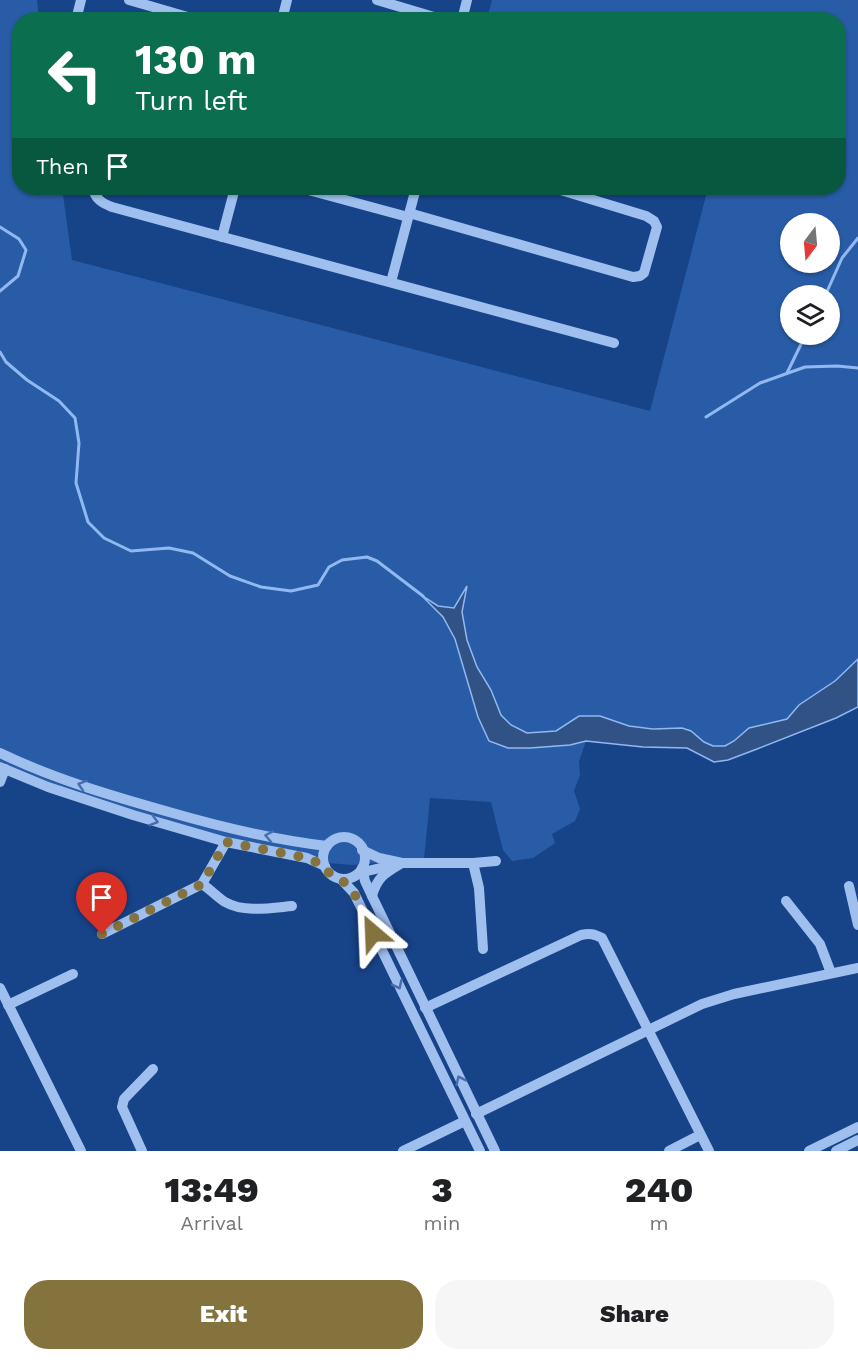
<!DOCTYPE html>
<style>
body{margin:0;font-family:"Work Sans",sans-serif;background:#f6f6f6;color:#202124;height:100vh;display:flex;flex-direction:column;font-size:22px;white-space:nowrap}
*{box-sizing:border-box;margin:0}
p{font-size:20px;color:#757577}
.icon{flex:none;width:33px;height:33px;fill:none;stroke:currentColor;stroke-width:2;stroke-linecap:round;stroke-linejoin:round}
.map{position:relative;height:1151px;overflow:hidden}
.drawer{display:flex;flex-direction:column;background:#fff;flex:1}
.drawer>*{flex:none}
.banner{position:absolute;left:12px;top:12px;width:834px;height:183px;border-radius:24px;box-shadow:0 2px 4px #0004;background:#0b6e4f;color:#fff;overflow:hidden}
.needle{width:39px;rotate:196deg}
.controls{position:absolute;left:780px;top:213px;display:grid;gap:12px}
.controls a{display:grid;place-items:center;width:60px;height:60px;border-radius:50%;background:#fff;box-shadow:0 2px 4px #0004;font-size:30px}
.pin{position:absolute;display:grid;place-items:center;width:51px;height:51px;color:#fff;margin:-62px -26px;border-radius:50% 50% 50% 0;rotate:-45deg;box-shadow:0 0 6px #0007}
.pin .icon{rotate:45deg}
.me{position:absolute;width:66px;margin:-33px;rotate:334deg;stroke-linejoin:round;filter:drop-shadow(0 0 4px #0008)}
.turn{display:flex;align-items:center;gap:21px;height:126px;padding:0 24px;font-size:27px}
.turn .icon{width:78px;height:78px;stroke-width:2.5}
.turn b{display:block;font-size:42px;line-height:51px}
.then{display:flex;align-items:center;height:57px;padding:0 24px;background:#0003;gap:12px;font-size:22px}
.eta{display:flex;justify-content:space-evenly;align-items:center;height:102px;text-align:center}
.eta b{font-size:36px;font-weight:800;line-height:42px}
.action{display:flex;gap:12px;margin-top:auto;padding:12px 24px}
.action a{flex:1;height:69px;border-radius:24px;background:#84733d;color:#fff;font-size:24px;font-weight:800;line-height:69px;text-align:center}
.action a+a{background:#f6f6f6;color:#202124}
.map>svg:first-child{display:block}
.green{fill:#295ca7;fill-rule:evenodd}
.water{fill:#315285;stroke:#91b9f1;stroke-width:1.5}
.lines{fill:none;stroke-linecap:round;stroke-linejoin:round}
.stream{stroke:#91b9f1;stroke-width:3}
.minor{stroke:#9fbfee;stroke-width:10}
.oneway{stroke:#476eac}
.route{stroke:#84733d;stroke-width:10;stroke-dasharray:0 18}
</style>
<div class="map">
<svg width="858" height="1151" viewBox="0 0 858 1151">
<rect width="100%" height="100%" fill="#174389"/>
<path class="green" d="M0 0H37L39 19 20 20V188H62L72 260 650 411 708 188H838V20L487 19 492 0H858V659L835 681 799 705 787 719 749 728 734 741 725 746H713L704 742 691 731 629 726 600 716 570 721 556 731 527 733 511 725 501 715 491 690 477 667 467 640 462 612 466 588 454 609 438 606 424 597 443 617 455 639 465 673 508 748C534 748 561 747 586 741L579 761 580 775 574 791 580 809 575 821 552 834 555 843 533 858 512 861 503 850 491 802 430 798 424 859 353 865 316 862 199 835 0 767ZM790 224H830V262H790ZM790 296H830V334H790Z"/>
<polygon class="water" points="467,586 462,612 467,640 477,667 491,690 501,715 511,725 527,733 556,731 579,716 600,716 629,726 653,729 682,728 691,731 704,742 713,746 725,746 734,741 749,728 787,719 799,705 835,681 858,659 858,707 836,718 757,749 728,760 714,762 687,748 643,747 586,741 570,745 530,748 508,748 489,741 478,717 455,639 443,617 421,595 438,606 454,608"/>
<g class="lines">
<g class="stream">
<polyline points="0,227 19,239 26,250 18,276 0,291"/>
<polyline points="825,296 842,258 858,238"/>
<polyline points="0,352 6,362 27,380 59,401 75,418 79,443 76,483 88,522 104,538 131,551 169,548 193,553 230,576 261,587 291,591 318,585 329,567 342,560 367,557 377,561 423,596"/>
<polyline points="787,373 806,334"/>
<polyline points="706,417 760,383 805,367 837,366 858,368"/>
</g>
<g class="minor">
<polyline points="129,0 198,20"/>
<polyline points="377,0 444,20"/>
<polyline points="76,20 81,0"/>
<polyline points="282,20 287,0"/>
<polyline points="462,20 467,0"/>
<path d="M93 188C95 199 102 203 112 207L614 343"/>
<polyline points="301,188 408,217"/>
<polyline points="409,213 633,277 640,276 644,273 657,227 654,221 646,216 554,188"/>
<polyline points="222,237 235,188"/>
<polyline points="391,282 416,188"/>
<path d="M0 753C54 779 112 796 169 812 221 827 274 840 327 846"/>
<polyline points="0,767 48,787 133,815 226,842 307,858 325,866"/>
<polyline points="0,782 5,769"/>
<circle cx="344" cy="858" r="21"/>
<path d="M362 850 379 858 402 863C385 873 377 877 372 896"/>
<polyline points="473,863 479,888 483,949"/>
<polyline points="362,868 365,881 372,896 495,1151"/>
<polyline points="363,872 402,863 473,863 496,861"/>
<polyline points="341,879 354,893 480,1151"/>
<path d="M202 884C210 889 217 897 225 902 244 913 271 908 292 906"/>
<polyline points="849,886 858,925"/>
<polyline points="786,901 820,944 831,973"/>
<polyline points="102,934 202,884 226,842"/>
<polyline points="0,988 81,1151"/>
<polyline points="8,1005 73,974"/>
<path d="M425 1008 581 935C590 933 594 934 602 938L709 1151"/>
<polyline points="476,1114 702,1004 734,994 858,968"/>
<polyline points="142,1151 122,1107 124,1099 153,1069"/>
<polyline points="403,1151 465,1121"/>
<polyline points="669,1151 700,1135"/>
<polyline points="809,1151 858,1127"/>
<polyline points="836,1151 858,1140"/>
</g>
</g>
<defs><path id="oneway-chevron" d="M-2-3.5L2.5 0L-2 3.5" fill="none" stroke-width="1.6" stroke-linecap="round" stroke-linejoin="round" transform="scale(1.5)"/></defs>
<g class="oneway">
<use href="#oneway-chevron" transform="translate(82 785) rotate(-162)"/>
<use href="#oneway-chevron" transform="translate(154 821) rotate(16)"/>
<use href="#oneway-chevron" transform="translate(269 836) rotate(-169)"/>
<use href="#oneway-chevron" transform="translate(398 985) rotate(64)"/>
<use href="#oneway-chevron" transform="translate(460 1080) rotate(-116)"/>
</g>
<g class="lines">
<polyline class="route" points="102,934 202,884 226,842 307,858 325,866 329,873 341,879 354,893 373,933"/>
</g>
</svg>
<div class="controls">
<a><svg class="needle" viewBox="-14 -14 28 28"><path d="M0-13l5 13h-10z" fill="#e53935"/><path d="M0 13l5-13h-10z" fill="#757577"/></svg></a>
<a><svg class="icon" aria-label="layers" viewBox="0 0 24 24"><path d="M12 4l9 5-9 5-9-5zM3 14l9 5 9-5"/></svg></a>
</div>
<div class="pin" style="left:102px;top:934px;background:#d93025"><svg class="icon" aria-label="arrive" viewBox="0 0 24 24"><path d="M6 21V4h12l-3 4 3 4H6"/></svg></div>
<svg class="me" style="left:373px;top:933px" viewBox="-20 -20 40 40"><path d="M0-17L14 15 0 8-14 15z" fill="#84733d" stroke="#fff" stroke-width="4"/></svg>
<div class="banner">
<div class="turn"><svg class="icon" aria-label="left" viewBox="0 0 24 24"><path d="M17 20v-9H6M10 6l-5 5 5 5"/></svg><div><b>130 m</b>Turn left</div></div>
<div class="then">Then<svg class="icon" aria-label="arrive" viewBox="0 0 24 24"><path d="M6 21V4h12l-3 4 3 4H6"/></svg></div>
</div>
</div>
<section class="drawer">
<div class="eta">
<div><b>13:49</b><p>Arrival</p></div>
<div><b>3</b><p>min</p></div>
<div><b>240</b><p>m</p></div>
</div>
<div class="action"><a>Exit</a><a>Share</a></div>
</section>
